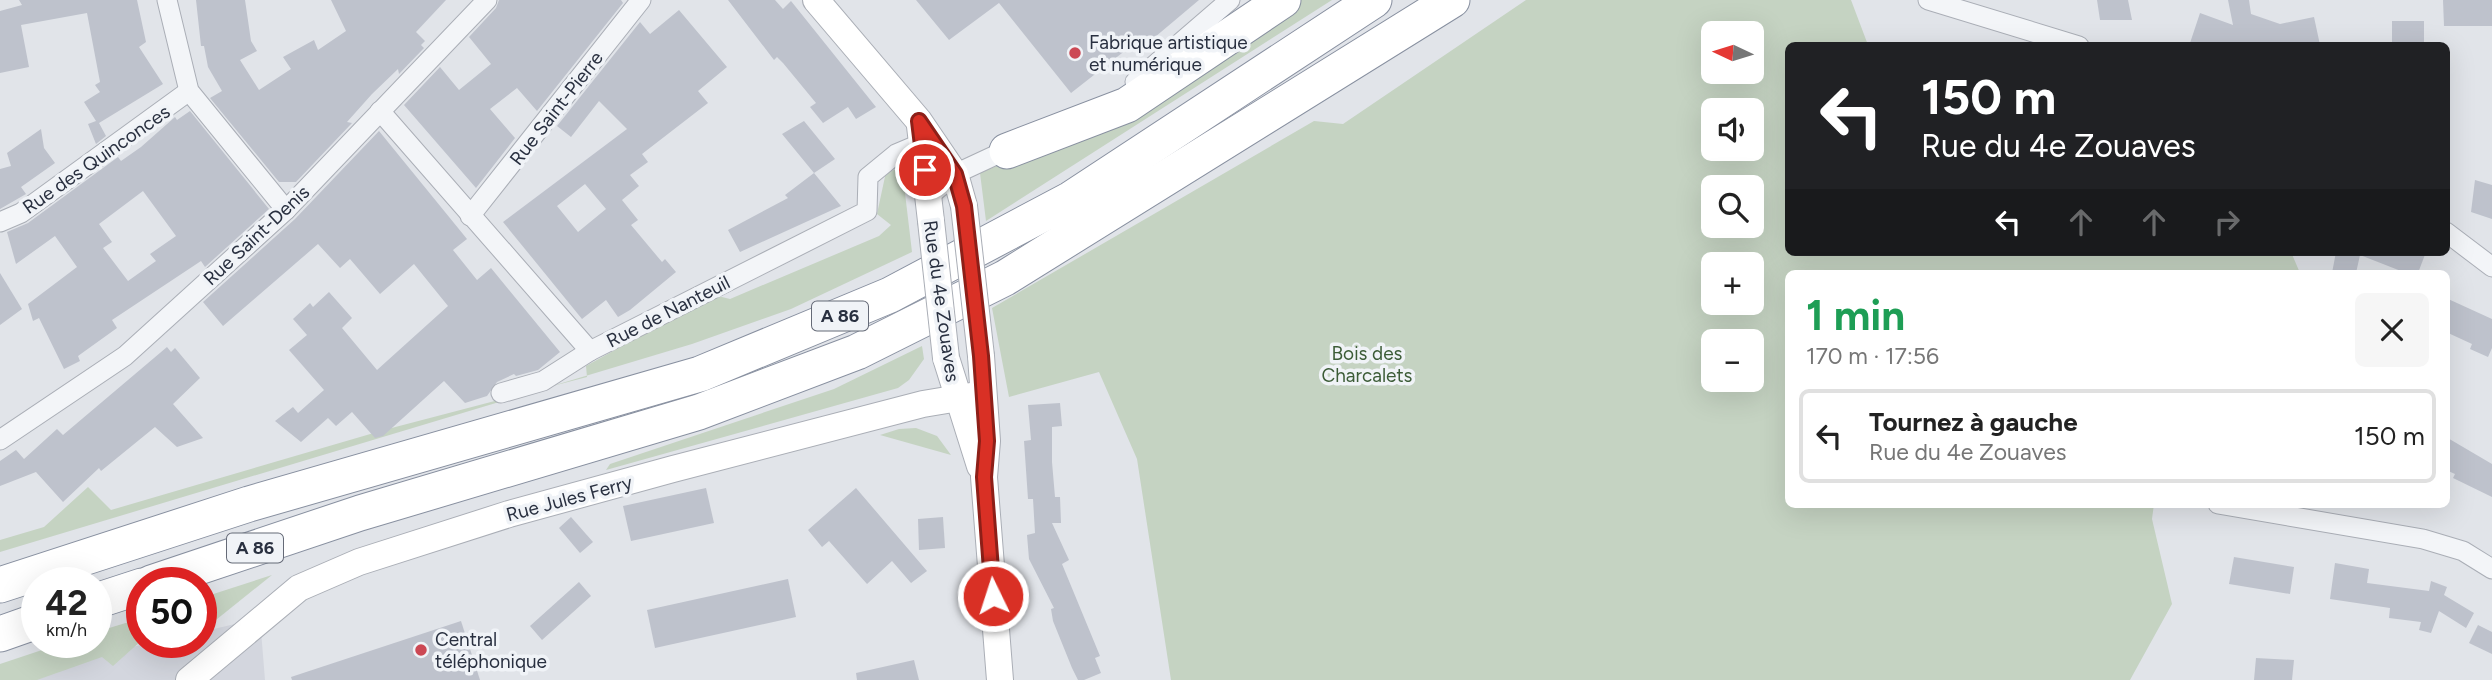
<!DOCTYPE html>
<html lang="fr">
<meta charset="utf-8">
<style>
body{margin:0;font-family:Figtree,sans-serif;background:#f6f6f6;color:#222;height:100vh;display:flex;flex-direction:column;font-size:26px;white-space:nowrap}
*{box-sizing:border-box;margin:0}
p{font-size:23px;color:#767676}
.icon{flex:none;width:38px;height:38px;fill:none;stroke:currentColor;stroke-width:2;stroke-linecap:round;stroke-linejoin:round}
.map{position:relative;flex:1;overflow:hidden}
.sheet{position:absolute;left:1785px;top:270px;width:665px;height:238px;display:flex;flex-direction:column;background:#fff;border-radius:10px;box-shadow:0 7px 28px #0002}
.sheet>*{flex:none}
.banner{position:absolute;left:1785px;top:42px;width:665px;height:214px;border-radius:10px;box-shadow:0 7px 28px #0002;background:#202124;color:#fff;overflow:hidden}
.needle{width:46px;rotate:274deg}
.controls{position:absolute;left:1701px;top:21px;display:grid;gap:14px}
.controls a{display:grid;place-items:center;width:63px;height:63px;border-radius:10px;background:#fff;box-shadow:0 7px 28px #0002;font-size:35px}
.speed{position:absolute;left:21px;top:567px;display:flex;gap:14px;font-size:35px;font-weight:700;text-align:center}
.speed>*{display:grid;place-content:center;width:91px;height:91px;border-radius:50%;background:#fff;box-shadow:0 7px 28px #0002;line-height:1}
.speed small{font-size:18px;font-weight:400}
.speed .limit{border:10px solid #d22;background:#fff;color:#111}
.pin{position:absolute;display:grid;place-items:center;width:60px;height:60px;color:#fff;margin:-30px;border:4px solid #fff;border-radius:50%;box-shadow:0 2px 7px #0007}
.me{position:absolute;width:77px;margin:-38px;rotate:356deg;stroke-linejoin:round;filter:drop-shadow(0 0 5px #0008)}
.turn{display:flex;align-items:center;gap:24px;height:147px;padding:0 21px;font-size:32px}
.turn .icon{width:91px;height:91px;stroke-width:2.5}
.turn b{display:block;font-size:49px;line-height:60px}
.lanes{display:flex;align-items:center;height:66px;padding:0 21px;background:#0003;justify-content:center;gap:35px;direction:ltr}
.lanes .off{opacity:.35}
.round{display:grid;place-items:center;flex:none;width:74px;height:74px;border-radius:10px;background:#f6f6f6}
.headline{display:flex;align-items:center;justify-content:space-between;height:119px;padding:0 21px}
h1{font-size:42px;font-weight:700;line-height:52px;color:#1e9e55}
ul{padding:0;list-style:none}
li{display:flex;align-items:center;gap:21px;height:94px;margin:0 14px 10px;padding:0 7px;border:4px solid #e0e0e0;border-radius:10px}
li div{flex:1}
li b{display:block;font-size:26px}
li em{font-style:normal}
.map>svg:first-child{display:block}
.built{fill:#d3d6de}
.green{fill:#c5d3c2;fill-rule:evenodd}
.building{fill:#bec2cc;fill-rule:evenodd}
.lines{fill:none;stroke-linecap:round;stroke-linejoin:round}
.street-casing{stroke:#aaaeb6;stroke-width:21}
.secondary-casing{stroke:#aaaeb6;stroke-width:28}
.highway-casing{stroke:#8890a0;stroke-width:37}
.street{stroke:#f3f5f8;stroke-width:19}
.secondary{stroke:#fff;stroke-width:26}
.highway{stroke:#fff;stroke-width:35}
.secondary-bridge-casing{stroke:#aaaeb6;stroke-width:28;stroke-linecap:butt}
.secondary-bridge{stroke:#fff;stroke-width:26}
.route-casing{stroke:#8d1f18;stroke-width:18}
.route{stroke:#d93025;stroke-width:12}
.poi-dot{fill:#cc4854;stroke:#f0f3f7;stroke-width:2.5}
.labels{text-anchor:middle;stroke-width:7;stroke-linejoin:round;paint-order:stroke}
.shield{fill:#f0f3f7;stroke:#656a77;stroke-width:2}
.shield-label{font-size:18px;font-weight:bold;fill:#293040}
.poi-label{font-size:19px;fill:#293040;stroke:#f0f3f7;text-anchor:start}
.street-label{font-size:19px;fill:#293040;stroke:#f0f3f7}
.park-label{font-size:19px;fill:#3c5c37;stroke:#f0f3f7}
</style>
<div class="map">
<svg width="2492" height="680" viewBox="0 0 2492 680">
<rect width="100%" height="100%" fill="#e1e4e9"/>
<polygon class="built" points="260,618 265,680 17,680 72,661 154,642 201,642 201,632"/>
<g class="green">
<polygon points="1301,0 1332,0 986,221 980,173 1055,142 1207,63"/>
<path d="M1526 0H1851L1868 45 1788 46V252H2291L2300 273H1788V504H2154L2152 519 2172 604 2130 680H1171L1137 459 1099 372 1009 397 992 308 1314 121 1343 124ZM1713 33H1752V72H1713ZM1713 110H1752V149H1713ZM1752 187V226H1713V187ZM1713 264H1752V303H1713ZM1713 341H1752V380H1713Z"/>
<polygon points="902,168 912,252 791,309 692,344 0,552 0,540 44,527 88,487 111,510 384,430 587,377 586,366 714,295 730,299 879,236 891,225 877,214 886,172"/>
<polygon points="922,346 924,359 909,380 898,388 606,470 610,464 834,389"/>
<polygon points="916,428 937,436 951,455 880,435 899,429"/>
<polygon points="272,575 201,632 201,598"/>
<polygon points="142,618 142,640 113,666 102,657 37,680 0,680 0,664 66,642 96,642 96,632"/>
</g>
<g class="building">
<polygon points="19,0 137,0 146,42 139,47 163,84 99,123 106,136 96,144 88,124 96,121 84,102 100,92 95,85 100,82 87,13 21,25 29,67 0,73 0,11 22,5"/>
<polygon points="196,0 245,0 251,41 257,51 240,60 259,90 291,69 283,57 314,40 318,50 346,31 331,0 446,0 416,32 425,41 421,45 424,48 399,74 398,69 372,94 347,122 352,123 296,182 279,182 210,98 222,91 208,67 204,46 201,46"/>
<polygon points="499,0 621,0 623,3 537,111 517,88 490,109 515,138 476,188 404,105 440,67 459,90 491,64 469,37 496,8"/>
<polygon points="728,0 775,0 783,9 791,1 876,107 856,119 848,107 823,123 810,107 816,103 783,63 777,57 774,60"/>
<polygon points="916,0 1199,0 1136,53 1131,46 1071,93 999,3 949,40"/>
<polygon points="2097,0 2128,0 2132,20 2100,20"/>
<polygon points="2228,0 2249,0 2251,14 2280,24 2314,17 2320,45 2189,46 2200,13 2233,25"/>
<polygon points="2443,0 2492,0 2492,26 2444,26"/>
<path d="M679 10 727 67 698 91 708 103 642 154 648 162 630 175 639 186 622 200 638 220 631 225 662 262 665 259 676 272 630 310 618 317 606 300 582 319 503 222 627 129 599 101 571 137 557 126 640 22 650 34ZM585 184 606 209 578 232 557 206Z"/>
<rect x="2392" y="21" width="32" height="25"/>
<path d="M190 111 269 209 205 267 201 261 112 320 117 328 78 356 80 361 64 369 39 318 33 321 28 304 77 267 55 236 16 264 7 232 28 223 118 157 121 161 141 147 175 117 177 120ZM143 191 176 236 150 254 156 261 128 281 103 248 112 242 99 224Z"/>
<polygon points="804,121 835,159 814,173 841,206 740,252 728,230 788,198 785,195 814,173 782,134"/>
<polygon points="41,129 44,148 55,163 21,187 26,194 0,209 0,169 11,166 7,153"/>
<polygon points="379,131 467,239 453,250 477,280 491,268 560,352 538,370 516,376 514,374 497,382 487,396 465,403 444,381 383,436 375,438 352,412 336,426 328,418 301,442 275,421 293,407 298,413 324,390 289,350 307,335 293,319 310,303 313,307 329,292 352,318 342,328 377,370 448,306 414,264 380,294 350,259 340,268 318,244 223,326 203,302 295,219"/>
<polygon points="2475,180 2492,185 2492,219 2471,212"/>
<polygon points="2336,252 2355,253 2426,252 2418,273 2406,273 2360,255 2356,273 2332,273"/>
<polygon points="0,273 22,309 0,325"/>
<polygon points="2446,298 2492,319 2492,348 2488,357 2470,349 2472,344 2446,332"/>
<polygon points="167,347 171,352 175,348 200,378 173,404 203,438 177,447 155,427 101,471 99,468 63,502 36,472 0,486 0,461 16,450 24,459 57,429 63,435"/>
<polygon points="1060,403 1062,426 1052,427 1052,462 1055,497 1060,497 1061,523 1052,523 1069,560 1062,564 1100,656 1095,658 1101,673 1084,680 1078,680 1072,668 1053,621 1051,609 1054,608 1029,559 1027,535 1035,533 1033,499 1028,499 1024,441 1031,440 1028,405"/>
<polygon points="2446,437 2492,464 2492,497 2453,478 2455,474 2446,470"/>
<polygon points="706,488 714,523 631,541 623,506"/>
<polygon points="856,488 927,571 911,583 892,561 867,584 829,541 822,547 808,530"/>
<polygon points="571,517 593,542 580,553 559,528"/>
<polygon points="943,517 945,548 919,550 918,519"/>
<polygon points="2234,557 2294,567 2290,594 2229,584"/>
<polygon points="2335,563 2369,569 2367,583 2429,591 2431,581 2447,587 2444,595 2474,613 2466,628 2439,611 2431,633 2419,630 2421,622 2389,618 2390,608 2330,599"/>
<polygon points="788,579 796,617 655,648 647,610"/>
<polygon points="579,582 591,596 542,640 530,626"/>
<polygon points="461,621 480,680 292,680 291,677"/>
<polygon points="2478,625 2492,632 2492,654 2469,643"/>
<polygon points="2256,658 2294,660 2292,680 2254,680"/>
<polygon points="914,660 919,680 857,680 856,673"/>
</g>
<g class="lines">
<defs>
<g id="street">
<polyline points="167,0 189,91 286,210"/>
<polyline points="1928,0 2079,46"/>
<polyline points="1135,82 1230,0"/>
<polyline points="380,111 590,351 867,211 868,177 896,154 922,143"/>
<polyline points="928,197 955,174 1013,147"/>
<polyline points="470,216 641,0"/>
<polyline points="0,222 21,213 189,91"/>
<polyline points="2446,232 2492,267"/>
<polyline points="501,393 543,381 590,351"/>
<polyline points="0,440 125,356 286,210 487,0"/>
<polyline points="2218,504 2423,539 2463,551 2492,569"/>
</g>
<g id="secondary">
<polyline points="816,0 919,121 955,174 964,206"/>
<polyline points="920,126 931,221"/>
<polyline points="981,356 987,441 984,477 1000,680"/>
<polyline points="946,358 980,466"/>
<polyline points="189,680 299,588 359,562 509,514 673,469 923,404 983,394"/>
</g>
<g id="highway">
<polyline points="1007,151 1127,105 1283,0"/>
<polyline points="151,583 360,513 699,412 857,352 1005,278 1452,0"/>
<polyline points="0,585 249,504 700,374 890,295 1071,199 1374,0"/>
<polyline points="96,601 142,586"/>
<polyline points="0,634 37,621"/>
</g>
</defs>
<use href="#street" class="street-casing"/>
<use href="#secondary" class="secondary-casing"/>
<use href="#highway" class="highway-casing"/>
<use href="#street" class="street"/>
<use href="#secondary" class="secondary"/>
<use href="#highway" class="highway"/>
<defs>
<g id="secondary-bridge">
<polyline points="964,206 981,356"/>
<polyline points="931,221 946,358"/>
</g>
</defs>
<use href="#secondary-bridge" class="secondary-bridge-casing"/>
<use href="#secondary-bridge" class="secondary-bridge"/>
</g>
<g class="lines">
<defs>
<polyline id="route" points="925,170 919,121 955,174 964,206 981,356 987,441 984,477 993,596"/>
</defs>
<use href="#route" class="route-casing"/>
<use href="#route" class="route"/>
</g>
<g class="poi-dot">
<circle cx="1075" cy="53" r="7"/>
<circle cx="421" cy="650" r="7"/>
</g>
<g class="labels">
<g class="shield">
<rect x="812" y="301.5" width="56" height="29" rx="5"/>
<rect x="227" y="533.5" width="56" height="29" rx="5"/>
</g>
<g class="shield-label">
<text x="840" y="322">A 86</text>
<text x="255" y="554">A 86</text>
</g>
<g class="poi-label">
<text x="1089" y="49">Fabrique artistique<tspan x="1089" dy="22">et numérique</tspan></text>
<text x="435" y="646">Central<tspan x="435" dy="22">téléphonique</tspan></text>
</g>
<g class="street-label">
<text transform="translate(556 108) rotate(-52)" y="7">Rue Saint-Pierre</text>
<text transform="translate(96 159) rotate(-35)" y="7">Rue des Quinconces</text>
<text transform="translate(256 235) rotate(-43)" y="7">Rue Saint-Denis</text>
<text transform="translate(942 301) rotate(82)" y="7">Rue du 4e Zouaves</text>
<text transform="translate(668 311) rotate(-27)" y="7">Rue de Nanteuil</text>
<text transform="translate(569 498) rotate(-15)" y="7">Rue Jules Ferry</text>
</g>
<g class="park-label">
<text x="1367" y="360">Bois des<tspan x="1367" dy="22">Charcalets</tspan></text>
</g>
</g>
</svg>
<div class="controls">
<a><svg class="needle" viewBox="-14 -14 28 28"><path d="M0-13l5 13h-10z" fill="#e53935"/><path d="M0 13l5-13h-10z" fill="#767676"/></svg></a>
<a><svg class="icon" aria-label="sound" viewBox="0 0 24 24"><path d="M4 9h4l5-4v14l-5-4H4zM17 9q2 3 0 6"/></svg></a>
<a><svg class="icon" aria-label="search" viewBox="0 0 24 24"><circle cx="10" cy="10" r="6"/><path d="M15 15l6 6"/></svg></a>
<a>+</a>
<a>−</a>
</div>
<div class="speed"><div>42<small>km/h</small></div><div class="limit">50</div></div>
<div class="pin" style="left:925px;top:170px;background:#d93025"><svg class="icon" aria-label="arrive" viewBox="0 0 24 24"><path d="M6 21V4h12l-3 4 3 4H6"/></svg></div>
<svg class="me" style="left:993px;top:596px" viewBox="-20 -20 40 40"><circle r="17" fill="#d93025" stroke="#fff" stroke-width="3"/><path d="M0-11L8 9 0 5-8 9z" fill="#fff"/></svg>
<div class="banner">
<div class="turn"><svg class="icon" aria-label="left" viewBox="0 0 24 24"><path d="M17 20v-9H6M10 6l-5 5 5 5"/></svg><div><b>150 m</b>Rue du 4e Zouaves</div></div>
<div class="lanes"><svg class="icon" aria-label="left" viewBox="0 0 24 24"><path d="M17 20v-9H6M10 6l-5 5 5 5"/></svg><svg class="icon off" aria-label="ahead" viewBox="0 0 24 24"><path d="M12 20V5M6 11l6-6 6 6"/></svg><svg class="icon off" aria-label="ahead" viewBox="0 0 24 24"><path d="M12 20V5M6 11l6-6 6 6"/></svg><svg class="icon off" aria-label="right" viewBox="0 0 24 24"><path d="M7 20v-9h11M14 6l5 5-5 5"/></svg></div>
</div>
<section class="sheet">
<div class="headline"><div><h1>1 min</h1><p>170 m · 17:56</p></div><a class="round"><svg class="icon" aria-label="close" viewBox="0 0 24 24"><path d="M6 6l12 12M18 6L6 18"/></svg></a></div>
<ul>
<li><svg class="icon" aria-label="left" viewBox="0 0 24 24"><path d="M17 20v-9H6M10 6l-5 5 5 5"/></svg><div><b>Tournez à gauche</b><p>Rue du 4e Zouaves</p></div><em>150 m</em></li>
</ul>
</section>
</div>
